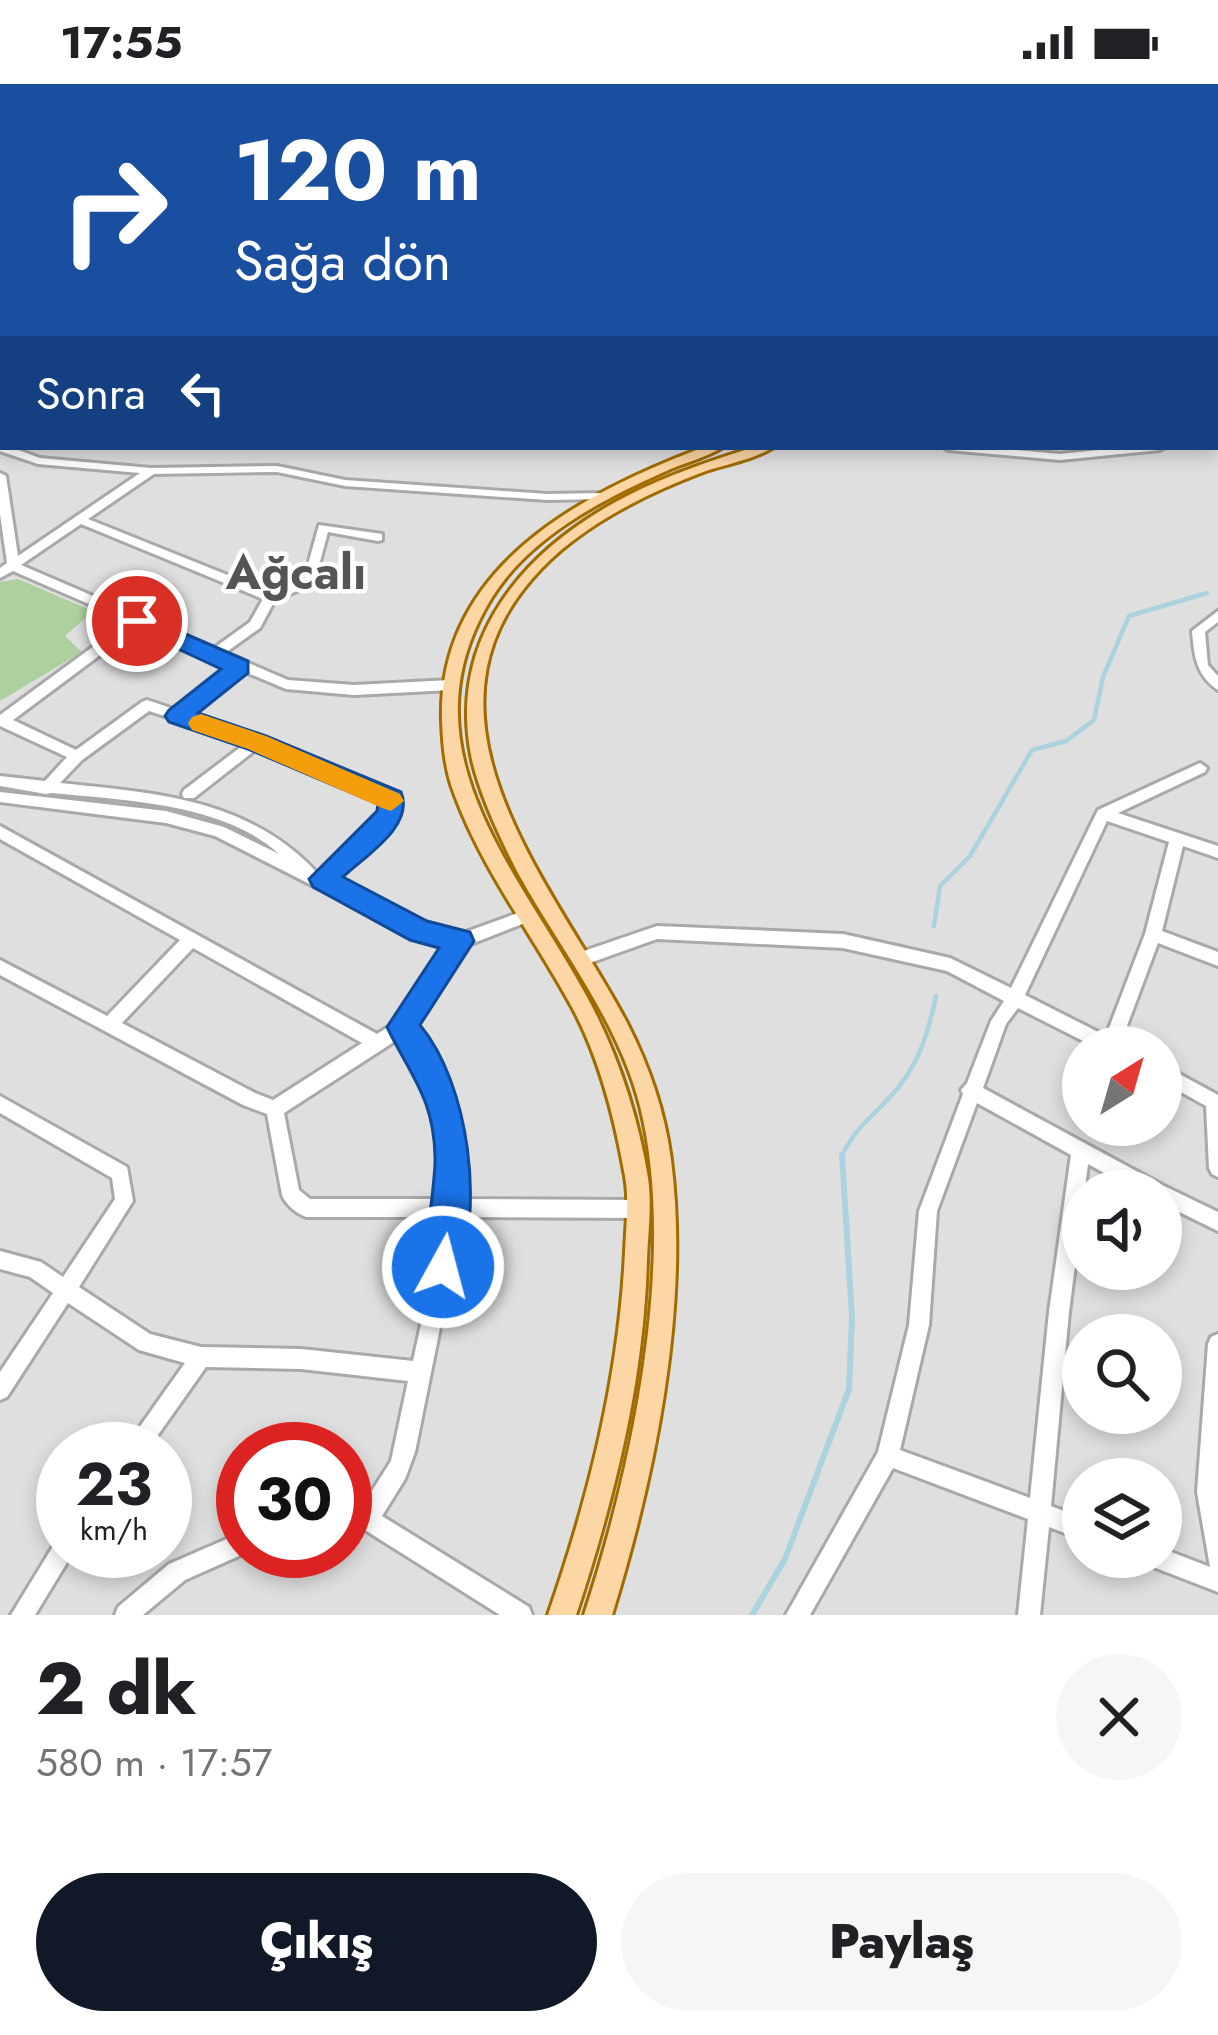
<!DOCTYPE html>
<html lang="tr">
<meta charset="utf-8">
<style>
body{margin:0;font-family:Jost,sans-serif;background:#f6f6f6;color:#202124;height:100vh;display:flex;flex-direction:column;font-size:45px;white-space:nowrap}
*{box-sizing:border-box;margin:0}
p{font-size:39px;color:#757577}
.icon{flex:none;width:66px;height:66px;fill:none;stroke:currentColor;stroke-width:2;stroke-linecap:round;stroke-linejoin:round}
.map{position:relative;height:1531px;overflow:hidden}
.sheet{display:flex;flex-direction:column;background:#fff;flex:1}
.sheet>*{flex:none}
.guide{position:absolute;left:0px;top:0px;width:1218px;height:366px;box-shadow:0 6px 18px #0003;background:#1a4fa0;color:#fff;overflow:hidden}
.needle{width:78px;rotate:37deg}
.controls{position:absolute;left:1062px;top:942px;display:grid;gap:24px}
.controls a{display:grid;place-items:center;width:120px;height:120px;border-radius:50%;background:#fff;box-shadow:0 6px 18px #0003;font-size:60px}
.speed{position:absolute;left:36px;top:1338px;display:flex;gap:24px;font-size:60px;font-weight:700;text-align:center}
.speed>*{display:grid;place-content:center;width:156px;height:156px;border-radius:50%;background:#fff;box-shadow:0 6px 18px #0003;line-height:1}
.speed small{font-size:30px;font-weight:400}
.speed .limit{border:18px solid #d22;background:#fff;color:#111}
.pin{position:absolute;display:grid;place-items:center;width:102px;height:102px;color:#fff;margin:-51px;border:6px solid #fff;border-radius:50%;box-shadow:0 3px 12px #0007}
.me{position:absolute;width:132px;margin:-66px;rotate:7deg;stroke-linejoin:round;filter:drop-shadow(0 0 9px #0008)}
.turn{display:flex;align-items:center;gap:42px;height:252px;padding:0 36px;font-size:54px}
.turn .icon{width:156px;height:156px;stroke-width:2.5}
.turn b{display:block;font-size:84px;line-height:102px}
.then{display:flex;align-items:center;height:114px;padding:0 36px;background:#0003;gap:24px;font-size:45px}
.round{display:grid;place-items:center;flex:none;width:126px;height:126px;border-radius:63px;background:#f6f6f6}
.head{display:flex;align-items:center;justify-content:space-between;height:204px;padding:0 36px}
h1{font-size:72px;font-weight:800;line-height:90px}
.cta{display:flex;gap:24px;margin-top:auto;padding:24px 36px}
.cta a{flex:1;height:138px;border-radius:72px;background:#111827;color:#fff;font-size:48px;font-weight:800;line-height:138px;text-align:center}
.cta a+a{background:#f6f6f6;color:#202124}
.status{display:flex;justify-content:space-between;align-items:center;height:84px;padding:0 60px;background:#fff;direction:ltr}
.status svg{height:33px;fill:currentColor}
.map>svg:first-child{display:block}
.residential{fill:#e0dfdf;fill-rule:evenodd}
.forest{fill:#add19e}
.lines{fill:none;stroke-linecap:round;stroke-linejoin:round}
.stream-far1{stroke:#aad3df;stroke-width:4.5}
.stream{stroke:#aad3df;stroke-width:6}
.minor-casing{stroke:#a9a9a9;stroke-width:6}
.major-casing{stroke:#a06b00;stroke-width:6}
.minor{fill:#fff;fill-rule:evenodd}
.major{fill:#fcd6a4;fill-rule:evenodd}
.route{fill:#1a73e8;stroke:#114b97;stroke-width:3}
.slow{fill:#f59e0b}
.labels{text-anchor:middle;stroke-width:9;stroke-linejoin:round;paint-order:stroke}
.district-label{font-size:48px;font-weight:bold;fill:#555;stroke:#fff}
</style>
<div class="status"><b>17:55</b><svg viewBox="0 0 49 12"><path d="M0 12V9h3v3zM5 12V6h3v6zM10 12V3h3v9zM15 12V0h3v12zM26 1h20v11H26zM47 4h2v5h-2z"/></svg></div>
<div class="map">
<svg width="1218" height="1531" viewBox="0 0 1218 1531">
<rect width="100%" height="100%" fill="#f2efe9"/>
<path class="residential" d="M0 0H1218V1531H0ZM3 3H1215V363H3ZM1083 963H1161V1041H1083ZM1083 1107H1161V1185H1083ZM1083 1251H1161V1329H1083ZM63 1365H165V1467H63ZM243 1365H345V1467H243ZM1083 1395H1161V1473H1083Z"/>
<polygon class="forest" points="18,495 93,527 65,552 82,568 0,617 0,498"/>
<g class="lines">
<g class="stream-far1">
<polyline points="934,842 940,802 970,772 1032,666 1066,657 1094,636 1103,593 1129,532 1207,509"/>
<path d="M841 1074C853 1046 868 1037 888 1015 917 986 928 951 936 912"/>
</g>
<polyline class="stream" points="752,1531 785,1475 849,1305 852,1233 842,1071"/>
<defs>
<g id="minor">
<polygon points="14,0 22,0 23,3 15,3"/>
<polygon points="25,0 48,0 44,2"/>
<polygon points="129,0 143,0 150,3 137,3"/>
<polygon points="183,0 210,0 197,3 170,3"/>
<polygon points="315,0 324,0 327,3 318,3"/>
<polygon points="461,0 469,0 467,3 459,3"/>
<rect x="580" y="0" width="8" height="3"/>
<polygon points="656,0 664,0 663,3 655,3"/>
<polygon points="772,0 781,0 778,3 769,3"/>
<polygon points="789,0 801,0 808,3 796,3"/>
<polygon points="1001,0 1014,0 1007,3 994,3"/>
<polygon points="1087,0 1101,0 1108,3 1095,3"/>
<polygon points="1205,0 1218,0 1218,4 1206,2"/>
<polygon points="1215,22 1218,22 1218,27 1215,28"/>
<rect x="0" y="46" width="3" height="5"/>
<rect x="0" y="85" width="3" height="6"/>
<polygon points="3,116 3,123 0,124 0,117"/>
<polygon points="1215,123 1218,124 1218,130 1215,129"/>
<polygon points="1218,155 1218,161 1215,162 1215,156"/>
<rect x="0" y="157" width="3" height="6"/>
<polygon points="3,175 3,182 0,183 0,176"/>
<polygon points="1218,217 1218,223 1215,224 1215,218"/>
<polygon points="3,345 3,352 0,353 0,346"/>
<path d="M0 360 3 363H10L40 374 151 384 277 382 345 396 547 410 604 409 610 412 604 415 547 416 345 402 277 388 154 390 88 435 270 508 304 495 319 441 382 450V456L378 457 328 448 314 500 275 516 260 544 225 569 288 596 354 601 451 596 458 601 451 606 354 611 286 605 243 587 189 630 262 654 396 711 398 731 396 735 331 796 423 842 460 850 529 825 535 827 537 831 535 835 466 862 411 943C418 954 427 964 433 975 456 1016 463 1069 459 1115L637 1116 644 1119 646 1125 644 1131 637 1134 458 1133 450 1194 415 1368 405 1395 382 1432 529 1523 532 1531H500L365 1446 345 1447V1425L361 1424 391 1377 408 1297 301 1285 206 1283 148 1365H124L185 1279 139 1266 68 1219 7 1313 0 1316V1288L53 1209 30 1193 0 1185V1167L41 1178 63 1193 115 1115 112 1094 0 1029V1012L127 1083 133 1117 79 1203 150 1250 201 1263 301 1265 413 1277 431 1194 439 1133H306C296 1129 286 1121 282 1111L267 1030 243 1021 0 891V876L107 932 180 856 0 755V742L377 950 396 938 449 861 414 853 215 752 166 739 0 718V708L166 727 224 743 279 770C224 719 122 716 51 709L46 710 0 702V692L45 697 67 673 0 642V631L128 537 13 487 0 494V484L7 479 0 430V389L6 392 18 472 140 389 38 380 0 367ZM81 440 263 515 250 538 214 564 21 481ZM139 542 207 571 208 574 232 582 177 626 147 616 142 618 76 666 13 636ZM149 627 246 659 184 706 182 710 184 714H194L258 664 384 718V729L318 790C250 715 157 709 60 699L82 676ZM193 864 362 959 273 1016 255 1009 122 939ZM400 954C434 1006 446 1053 441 1115H310L299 1106 284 1029Z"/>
<polygon points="943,363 985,363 1060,370 1127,363 1165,363 1160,366 1060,376 948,366"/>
<path d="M1218 527V538L1205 548 1208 581 1218 592V606C1196 591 1194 572 1192 547Z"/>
<path d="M1200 679 1207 684 1205 688 1118 729 1218 762V774L1183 762 1162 847 1218 868V882L1158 859 1119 963H1095L1018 924 1006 940 983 1004 1162 1101 1218 1128V1147L1161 1119V1107H1137L1088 1080 1069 1228 1051 1422 1083 1434V1456L1049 1443 1040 1531H1018L1028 1435 893 1384 810 1531H786L878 1368 909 1241 919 1127 963 1010 961 1006 967 999 991 937 1004 917 947 887 843 864 657 855 584 881 578 879 576 874 578 869 657 842 843 850 950 874 1011 904 1098 726ZM1107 737 1169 758 1145 850 1106 952 1025 911ZM977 1019 1071 1071 1049 1228 1030 1414 900 1366 929 1241 937 1127Z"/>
<polygon points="1161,980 1218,1011 1218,1093 1212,1090 1209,1084 1206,1022 1161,997"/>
<polygon points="1218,1250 1218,1508 1148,1481 1145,1473 1161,1473 1161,1464 1210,1483 1197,1408 1208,1260 1211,1253"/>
<polygon points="243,1448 243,1467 250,1467 185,1496 143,1531 115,1531 118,1523 169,1480"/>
<polygon points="63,1456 63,1467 74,1467 35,1531 11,1531 55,1459"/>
</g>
<g id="major">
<rect x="1215" y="78" width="3" height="6"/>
<rect x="1215" y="269" width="3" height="8"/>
<path d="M704 363H723C706 374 683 379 664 388 601 416 528 454 491 515 400 665 518 786 587 913 617 968 638 1032 648 1094 652 1120 648 1149 647 1175 644 1297 614 1416 576 1531H548C589 1413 619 1293 625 1168 626 1142 630 1113 624 1087 614 1031 599 973 572 923 533 851 482 786 454 709 445 685 443 662 442 637 437 484 580 410 704 363Z"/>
<path d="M754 363H774C754 375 728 380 706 387 644 410 574 445 531 496 406 641 559 809 627 939 649 982 665 1028 671 1076 690 1221 655 1392 612 1531H584C632 1385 678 1172 640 1022 618 936 560 865 518 789 501 756 478 707 471 671 448 551 527 463 627 412 667 391 711 377 754 363Z"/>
</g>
</defs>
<use href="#minor" class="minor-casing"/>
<use href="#major" class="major-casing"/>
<use href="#minor" class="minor"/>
<use href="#major" class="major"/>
</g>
<path class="route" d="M137 529 248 577V589L198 629 266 652 401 708C415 742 365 772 343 793L427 837 470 848 474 857 420 941C469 1000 485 1125 456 1195L443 1200 431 1195C420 1168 436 1106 435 1073 434 1014 410 991 387 943L439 864 410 856 313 803 309 795 377 727 378 720 248 665 169 638 165 632 169 626 221 585 129 542V532Z"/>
<polygon class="slow" points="201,630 266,652 400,710 404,717 391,727 382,724 248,665 192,646 188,639 192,633"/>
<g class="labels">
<g class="district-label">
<text x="296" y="505">Ağcalı</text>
</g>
</g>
</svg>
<div class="controls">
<a><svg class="needle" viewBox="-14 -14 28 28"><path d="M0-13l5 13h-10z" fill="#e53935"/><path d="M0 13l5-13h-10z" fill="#757577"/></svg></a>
<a><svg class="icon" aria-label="sound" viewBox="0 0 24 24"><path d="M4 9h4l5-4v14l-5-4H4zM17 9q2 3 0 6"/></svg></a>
<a><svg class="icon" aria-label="search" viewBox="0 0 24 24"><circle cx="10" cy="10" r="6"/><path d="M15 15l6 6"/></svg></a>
<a><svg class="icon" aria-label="layers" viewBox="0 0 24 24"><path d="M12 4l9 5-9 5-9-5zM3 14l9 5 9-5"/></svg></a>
</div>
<div class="speed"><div>23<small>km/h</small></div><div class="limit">30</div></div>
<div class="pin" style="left:137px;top:537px;background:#d93025"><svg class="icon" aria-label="arrive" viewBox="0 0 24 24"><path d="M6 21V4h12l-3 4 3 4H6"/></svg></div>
<svg class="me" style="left:443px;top:1183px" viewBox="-20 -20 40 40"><circle r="17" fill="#1a73e8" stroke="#fff" stroke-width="3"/><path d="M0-11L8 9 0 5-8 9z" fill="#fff"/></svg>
<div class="guide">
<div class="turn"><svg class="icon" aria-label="right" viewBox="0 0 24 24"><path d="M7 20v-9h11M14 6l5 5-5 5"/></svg><div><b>120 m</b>Sağa dön</div></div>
<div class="then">Sonra<svg class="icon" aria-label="left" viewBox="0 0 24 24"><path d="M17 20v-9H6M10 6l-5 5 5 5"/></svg></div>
</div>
</div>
<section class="sheet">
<div class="head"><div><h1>2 dk</h1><p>580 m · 17:57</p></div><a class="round"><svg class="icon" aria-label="close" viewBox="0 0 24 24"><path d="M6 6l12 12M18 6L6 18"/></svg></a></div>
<div class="cta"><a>Çıkış</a><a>Paylaş</a></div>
</section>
